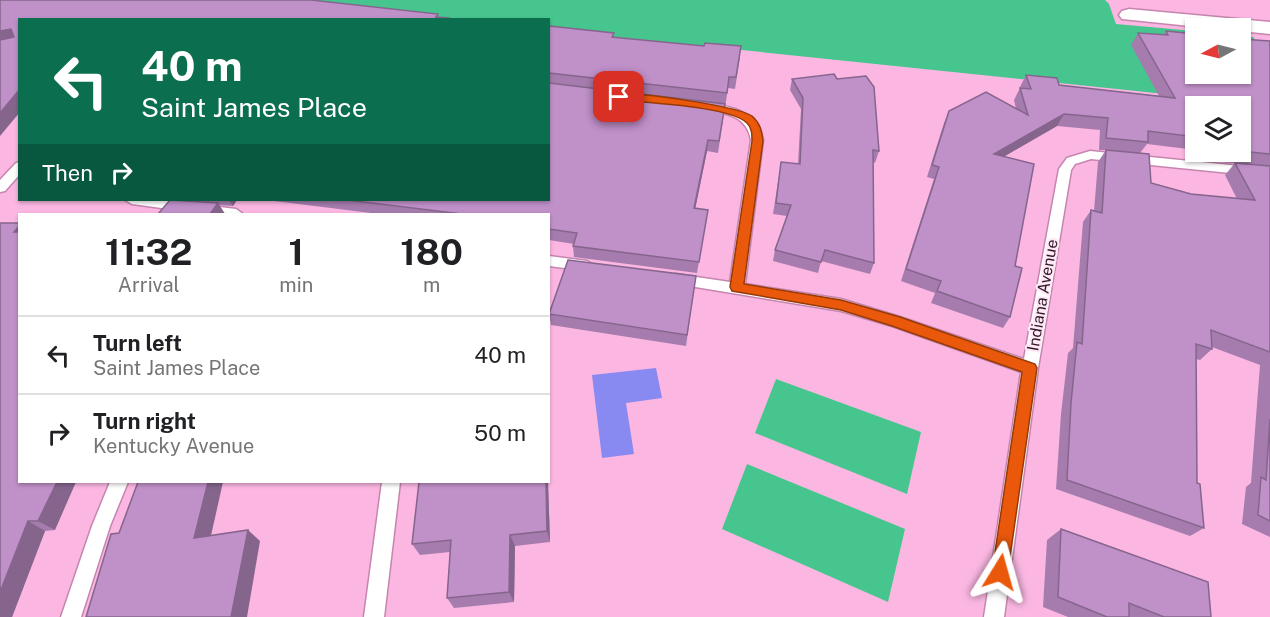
<!DOCTYPE html>
<style>
body{margin:0;font-family:"Public Sans",sans-serif;background:#f6f6f6;color:#202124;height:100vh;display:flex;flex-direction:column;font-size:22px;white-space:nowrap}
*{box-sizing:border-box;margin:0}
p{font-size:20px;color:#757577}
.icon{flex:none;width:33px;height:33px;fill:none;stroke:currentColor;stroke-width:2;stroke-linecap:round;stroke-linejoin:round}
.map{position:relative;flex:1;overflow:hidden}
.sheet{position:absolute;left:18px;top:213px;width:532px;height:270px;display:flex;flex-direction:column;background:#fff;border-radius:0px;box-shadow:0 2px 4px #0004}
.sheet>*{flex:none}
.guide{position:absolute;left:18px;top:18px;width:532px;height:183px;border-radius:0px;box-shadow:0 2px 4px #0004;background:#0b6e4f;color:#fff;overflow:hidden}
.needle{width:39px;rotate:263deg}
.controls{position:absolute;left:1185px;top:18px;display:grid;gap:12px}
.controls a{display:grid;place-items:center;width:66px;height:66px;border-radius:0px;background:#fff;box-shadow:0 2px 4px #0004;font-size:30px}
.pin{position:absolute;display:grid;place-items:center;width:51px;height:51px;color:#fff;margin:-26px;border-radius:12px;box-shadow:0 3px 9px #0006}
.me{position:absolute;width:66px;margin:-33px;rotate:8deg;stroke-linejoin:round;filter:drop-shadow(0 0 4px #0008)}
.turn{display:flex;align-items:center;gap:21px;height:126px;padding:0 24px;font-size:27px}
.turn .icon{width:78px;height:78px;stroke-width:2.5}
.turn b{display:block;font-size:42px;line-height:51px}
.then{display:flex;align-items:center;height:57px;padding:0 24px;background:#0003;gap:12px;font-size:22px}
.eta{display:flex;justify-content:space-evenly;align-items:center;height:102px;text-align:center}
.eta b{font-size:36px;font-weight:700;line-height:42px}
ul{padding:0;list-style:none}
li{display:flex;align-items:center;gap:18px;height:78px;padding:0 24px;border-top:2px solid #e0e0e0}
li div{flex:1}
li b{display:block;font-size:22px}
li em{font-style:normal}
.map>svg:first-child{display:block}
.green{fill:#46c68e}
.water{fill:#8889f1}
.lines{fill:none;stroke-linecap:round;stroke-linejoin:round}
.lane-casing{stroke:#c685af;stroke-width:3}
.street-casing{stroke:#c685af;stroke-width:3}
.lane{fill:#fff;fill-rule:evenodd}
.street{fill:#fff;fill-rule:evenodd}
.wall{fill:#a57cad;fill-rule:evenodd}
.shaded-wall{fill:#86658d}
.building{fill:#c090c9;stroke:#86658d;stroke-width:1.5}
.route{fill:#ea580c;stroke:#983908;stroke-width:1.5}
.labels{text-anchor:middle;stroke-width:4.5;stroke-linejoin:round;paint-order:stroke}
.street-label{font-size:16px;fill:#311829;stroke:#ffe9f6}
</style>
<div class="map">
<svg width="1270" height="617" viewBox="0 0 1270 617">
<rect width="100%" height="100%" fill="#fbb7e2"/>
<g class="green">
<polygon points="260,0 1105,0 1109,4 1116,24 1195,31 1196,74 1240,74 1241,36 1253,37 1270,61 1270,105 549,30 549,20 450,19"/>
<polygon points="776,379 921,432 907,494 755,433"/>
<polygon points="747,464 905,529 888,602 722,529"/>
</g>
<polygon class="water" points="656,368 662,398 626,403 634,454 602,458 592,375"/>
<g class="lines">
<defs>
<g id="lane">
<path d="M705 103C731 106 757 111 763 140L745 284 841 299 900 317 1024 359 1059 169 1067 158 1090 151 1270 169V177L1091 159 1075 164 1071 170 1038 368 1004 617H984L1021 372 892 326 841 311 671 283 669 279 671 275 676 274 730 282 751 140C746 113 723 114 701 108L699 106Z"/>
<polygon points="20,162 20,174 5,191 0,192 0,180 16,163"/>
<polygon points="125,200 162,200 236,209 243,214 206,214 132,204"/>
<polygon points="549,256 587,261 594,266 587,271 549,266"/>
<polygon points="110,482 128,482 110,526 81,617 61,617 92,526"/>
<polygon points="382,482 400,482 384,617 364,617"/>
</g>
<polygon id="street" points="1129,9 1270,22 1270,34 1240,31 1240,28 1210,28 1122,19 1119,15 1122,11"/>
</defs>
<use href="#lane" class="lane-casing"/>
<use href="#street" class="street-casing"/>
<use href="#lane" class="lane"/>
<use href="#street" class="street"/>
</g>
<g class="wall">
<polygon points="549,26 614,33 614,37 740,57 735,89 728,88 718,153 707,151 695,208 708,210 697,273 574,257 573,246 574,244 549,240 549,214 379,214 266,200 549,200"/>
<path d="M1166 31 1270 41V537L1242 524 1246 487 1251 483 1260 365 1212 347V349L1200 360 1196 359 1197 483 1204 528 1190 536 1056 489 1061 414 1068 353 1073 348 1083 222 1091 210 1094 211 1098 162 1106 150H1099L1100 130 1057 126 1004 156 1015 266 1010 317 1003 328 931 303 935 293 901 281 934 179 927 177 944 123 949 111 1016 109 1014 100 1020 88H1021L1020 87 1026 75 1059 85 1159 96 1131 45 1138 33 1163 35ZM1196 106H1240V152H1207H1214L1219 162 1235 163 1225 175 1237 199 1191 194 1151 183 1140 153 1147 144 1196 150Z"/>
<polygon points="792,79 879,151 875,163 873,162 874,263 870,274 821,261 818,273 773,261 775,250 787,216 773,214 781,162 798,164 801,109 790,90"/>
<polygon points="187,200 237,200 233,206 219,205 225,214 210,214"/>
<polygon points="20,223 55,530 45,531 12,617"/>
<polygon points="696,276 686,346 551,325 549,314"/>
<polygon points="419,482 548,482 550,542 515,546 514,602 454,608 447,598 450,552 420,555 412,544"/>
<polygon points="1061,529 1211,617 1068,617 1043,607 1047,540"/>
</g>
<g class="shaded-wall">
<polygon points="11,29 20,40 0,43 0,31"/>
<polygon points="20,89 20,112 0,136 0,113"/>
<polygon points="1064,114 1057,126 988,166 994,154"/>
<polygon points="708,140 707,151 693,220 694,208"/>
<polygon points="229,200 237,200 233,206"/>
<polygon points="218,203 225,214 210,214"/>
<polygon points="20,225 20,238 14,232"/>
<polygon points="57,482 76,482 55,530 38,521"/>
<polygon points="208,482 223,482 208,549 194,538"/>
<polygon points="546,482 548,482 550,542 547,531"/>
<polygon points="28,521 45,531 12,617 0,617 0,592"/>
<polygon points="248,530 260,541 247,617 231,617"/>
<polygon points="510,535 515,546 514,602 509,592"/>
</g>
<g class="building">
<polygon points="0,0 311,0 438,14 436,17 449,18 448,20 20,20 20,89 0,113 0,40 14,37 11,29 0,31"/>
<polygon points="549,26 614,33 612,37 704,46 705,43 741,46 736,77 729,77 727,93 549,73"/>
<polygon points="1166,31 1196,34 1196,74 1240,74 1240,39 1270,41 1270,154 1240,151 1240,106 1196,106 1196,137 1148,131 1148,142 1106,138 1108,118 1064,114 994,154 1034,164 1015,266 1022,268 1010,317 937,291 941,281 906,269 939,167 932,165 949,111 986,92 1028,115 1020,88 1031,89 1026,75 1057,78 1059,85 1175,98 1138,33 1168,35"/>
<polygon points="834,74 837,79 866,76 874,87 879,151 873,150 874,263 825,250 821,262 775,250 791,205 776,203 781,162 800,164 803,98 792,79"/>
<polygon points="549,83 725,104 719,141 708,140 694,208 708,210 699,262 573,246 577,233 549,229 549,214 462,214 347,200 549,200"/>
<polygon points="1106,150 1149,154 1151,183 1191,194 1255,200 1235,163 1270,166 1270,352 1211,330 1212,349 1196,344 1197,483 1200,484 1204,528 1067,480 1071,403 1077,342 1082,344 1091,210 1102,213"/>
<polygon points="170,200 218,203 210,214 158,214"/>
<polygon points="0,223 20,223 20,225 14,232 20,232 20,482 57,482 38,521 28,521 0,592"/>
<polygon points="568,260 696,276 687,335 549,314"/>
<polygon points="1270,419 1270,521 1258,515 1261,477 1266,480"/>
<polygon points="138,482 208,482 194,538 248,530 231,617 86,617 111,534 119,533"/>
<polygon points="419,482 546,482 547,531 510,535 509,592 447,598 451,540 412,544"/>
<polygon points="1061,529 1208,582 1211,617 1164,617 1129,603 1129,617 1107,617 1058,597"/>
</g>
<path class="route" d="M615 94C634 91 737 106 752 116 760 123 762 131 763 141L744 284 841 300 900 317 1035 364 1037 368 1007 578 1000 581 994 578 992 572 1022 372 892 326 841 310 732 291 730 287 752 141C752 134 752 128 747 123 730 106 645 103 619 100L615 99Z"/>
<g class="labels">
<g class="street-label">
<text transform="translate(1042 295) rotate(-80)" y="6">Indiana Avenue</text>
</g>
</g>
</svg>
<div class="controls">
<a><svg class="needle" viewBox="-14 -14 28 28"><path d="M0-13l5 13h-10z" fill="#e53935"/><path d="M0 13l5-13h-10z" fill="#757577"/></svg></a>
<a><svg class="icon" aria-label="layers" viewBox="0 0 24 24"><path d="M12 4l9 5-9 5-9-5zM3 14l9 5 9-5"/></svg></a>
</div>
<div class="pin" style="left:619px;top:97px;background:#d93025"><svg class="icon" aria-label="arrive" viewBox="0 0 24 24"><path d="M6 21V4h12l-3 4 3 4H6"/></svg></div>
<svg class="me" style="left:1000px;top:572px" viewBox="-20 -20 40 40"><path d="M0-17L14 15 0 8-14 15z" fill="#ea580c" stroke="#fff" stroke-width="4"/></svg>
<div class="guide">
<div class="turn"><svg class="icon" aria-label="left" viewBox="0 0 24 24"><path d="M17 20v-9H6M10 6l-5 5 5 5"/></svg><div><b>40 m</b>Saint James Place</div></div>
<div class="then">Then<svg class="icon" aria-label="right" viewBox="0 0 24 24"><path d="M7 20v-9h11M14 6l5 5-5 5"/></svg></div>
</div>
<section class="sheet">
<div class="eta">
<div><b>11:32</b><p>Arrival</p></div>
<div><b>1</b><p>min</p></div>
<div><b>180</b><p>m</p></div>
</div>
<ul>
<li><svg class="icon" aria-label="left" viewBox="0 0 24 24"><path d="M17 20v-9H6M10 6l-5 5 5 5"/></svg><div><b>Turn left</b><p>Saint James Place</p></div><em>40 m</em></li>
<li><svg class="icon" aria-label="right" viewBox="0 0 24 24"><path d="M7 20v-9h11M14 6l5 5-5 5"/></svg><div><b>Turn right</b><p>Kentucky Avenue</p></div><em>50 m</em></li>
</ul>
</section>
</div>
